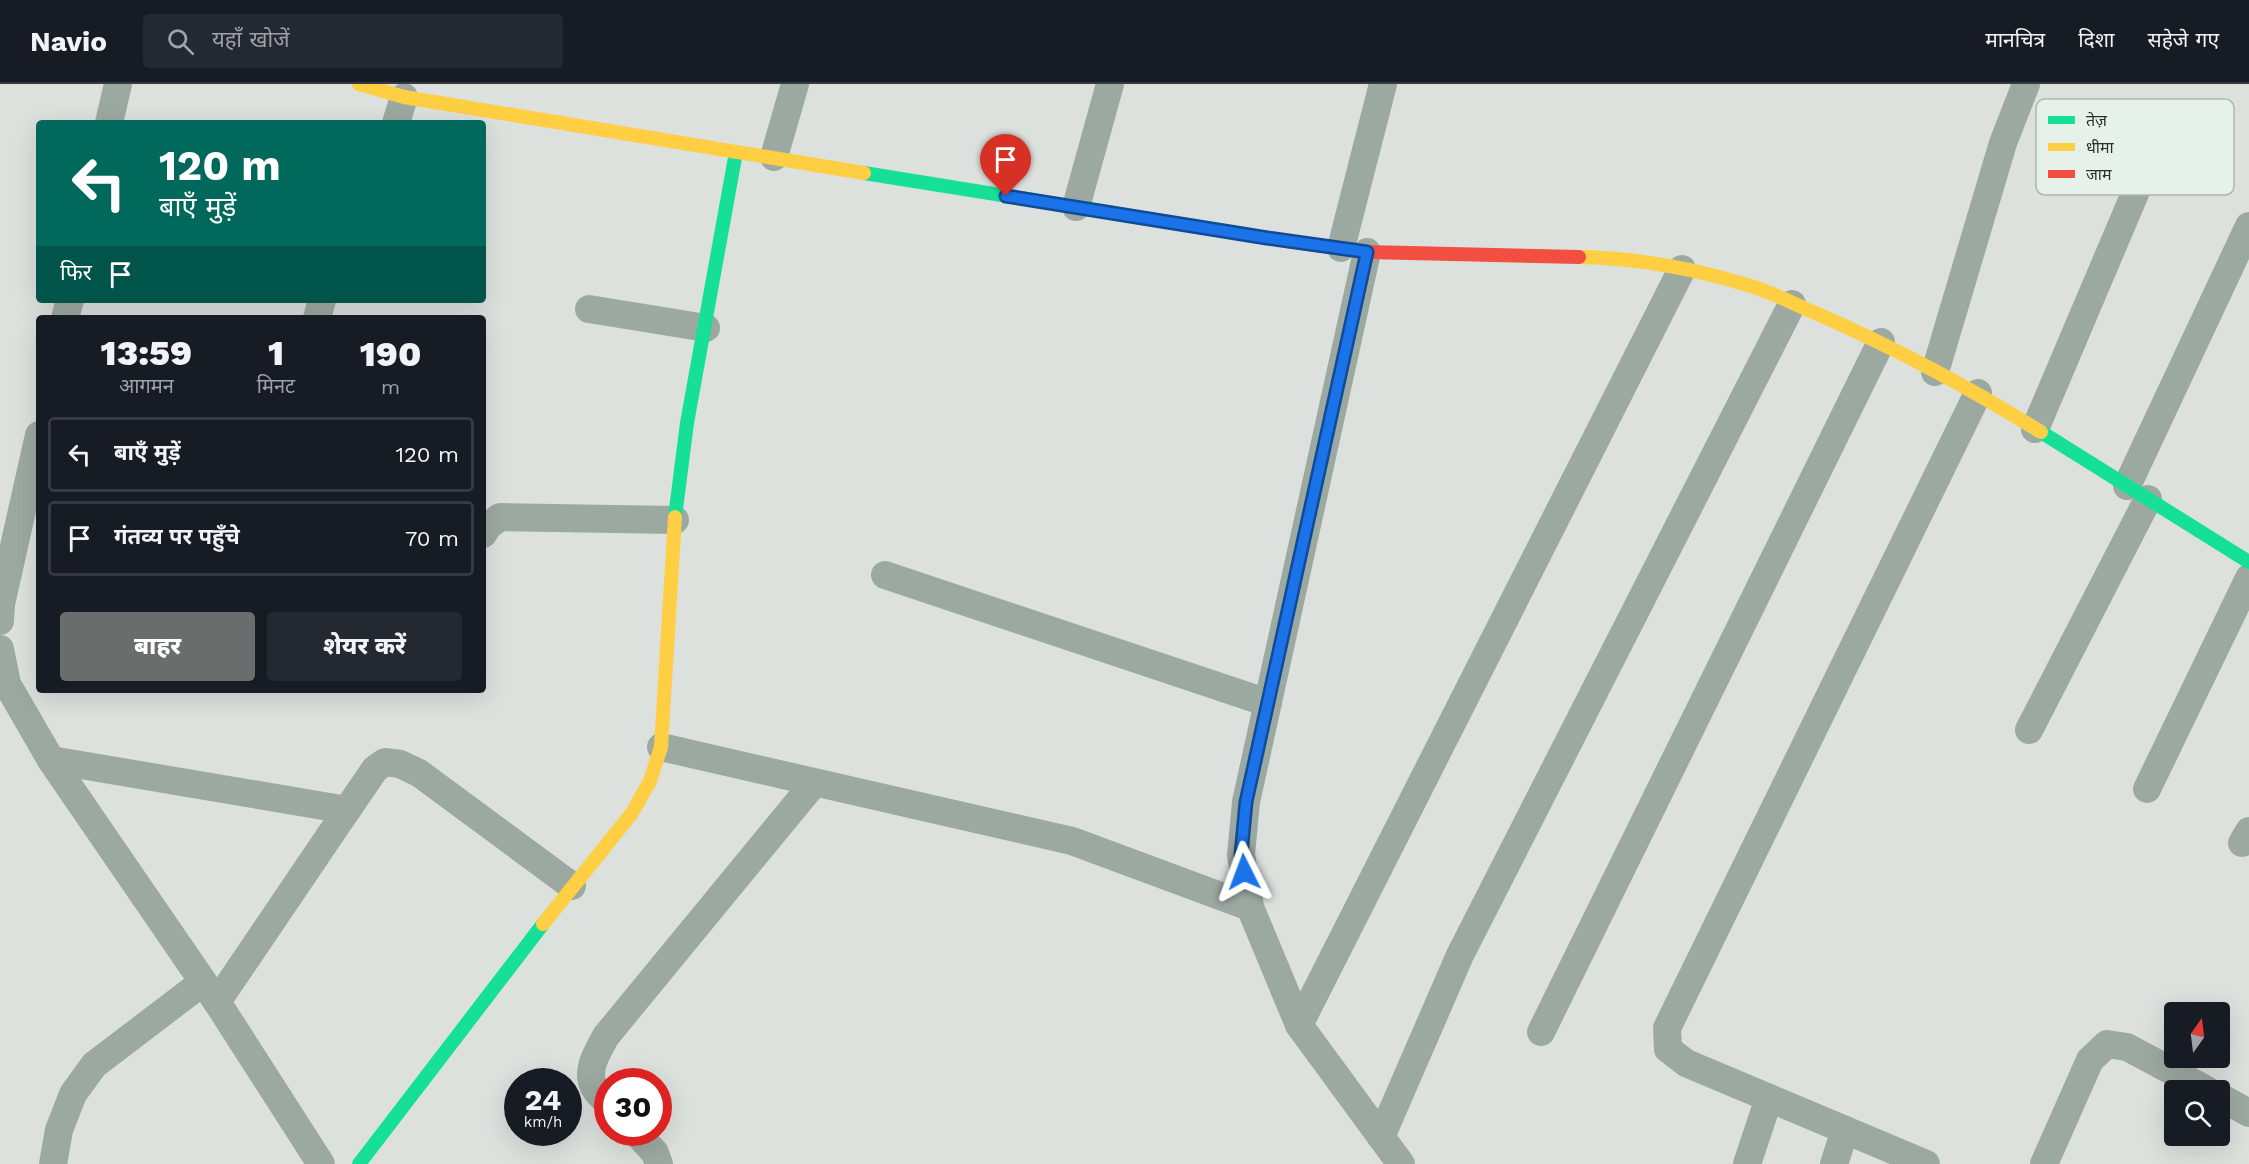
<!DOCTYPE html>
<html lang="hi">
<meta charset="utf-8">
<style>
body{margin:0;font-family:"Work Sans","Noto Sans Devanagari",sans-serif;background:#242831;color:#f1f3f6;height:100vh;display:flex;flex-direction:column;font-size:22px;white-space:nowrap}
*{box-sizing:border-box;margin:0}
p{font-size:20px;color:#9ea1a6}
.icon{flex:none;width:33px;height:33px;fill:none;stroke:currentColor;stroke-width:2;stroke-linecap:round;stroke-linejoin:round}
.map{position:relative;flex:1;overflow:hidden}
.sheet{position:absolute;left:36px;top:231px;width:450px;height:378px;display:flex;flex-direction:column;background:#171b24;border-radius:6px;box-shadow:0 6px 24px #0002}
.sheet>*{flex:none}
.hud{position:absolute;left:36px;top:36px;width:450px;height:183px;border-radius:6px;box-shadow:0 6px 24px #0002;background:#00695c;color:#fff;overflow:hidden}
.needle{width:39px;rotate:14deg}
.tools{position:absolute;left:2164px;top:918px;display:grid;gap:12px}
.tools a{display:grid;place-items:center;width:66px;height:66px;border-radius:6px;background:#171b24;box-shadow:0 6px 24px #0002;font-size:30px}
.speed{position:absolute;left:504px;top:984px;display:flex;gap:12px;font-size:30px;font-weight:700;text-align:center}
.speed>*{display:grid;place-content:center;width:78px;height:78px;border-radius:50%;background:#171b24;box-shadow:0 6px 24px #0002;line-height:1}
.speed small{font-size:15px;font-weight:400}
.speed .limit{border:9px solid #d22;background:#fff;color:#111}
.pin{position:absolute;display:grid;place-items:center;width:51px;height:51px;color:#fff;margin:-62px -26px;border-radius:50% 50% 50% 0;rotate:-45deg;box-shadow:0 0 6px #0007}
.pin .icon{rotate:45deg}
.me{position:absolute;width:66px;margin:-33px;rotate:357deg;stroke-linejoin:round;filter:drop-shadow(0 0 4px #0008)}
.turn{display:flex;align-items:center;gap:21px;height:126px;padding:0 24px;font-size:27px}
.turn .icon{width:78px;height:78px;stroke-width:2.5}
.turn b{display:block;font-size:42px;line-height:51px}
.then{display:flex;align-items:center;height:57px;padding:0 24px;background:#0003;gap:12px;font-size:22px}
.eta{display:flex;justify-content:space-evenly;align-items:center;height:102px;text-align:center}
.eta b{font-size:36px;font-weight:800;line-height:42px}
.action{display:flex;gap:12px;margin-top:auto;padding:12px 24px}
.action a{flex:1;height:69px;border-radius:6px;background:#696d6b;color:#fff;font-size:24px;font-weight:800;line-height:69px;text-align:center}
.action a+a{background:#242831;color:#f1f3f6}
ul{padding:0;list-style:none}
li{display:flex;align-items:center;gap:18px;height:75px;margin:0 12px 9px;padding:0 12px;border:3px solid #363941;border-radius:6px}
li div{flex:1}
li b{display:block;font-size:22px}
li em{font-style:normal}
header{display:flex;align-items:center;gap:36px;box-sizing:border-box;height:84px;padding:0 30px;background:#171b24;border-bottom:2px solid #363941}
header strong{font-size:28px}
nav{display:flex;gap:33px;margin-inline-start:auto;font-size:21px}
.search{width:420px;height:54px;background:#242831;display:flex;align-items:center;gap:15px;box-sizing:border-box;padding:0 21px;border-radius:6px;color:#9ea1a6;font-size:22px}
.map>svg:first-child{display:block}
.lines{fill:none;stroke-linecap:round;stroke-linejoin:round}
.street{stroke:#9ca9a1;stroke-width:28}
.fast{stroke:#16e098;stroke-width:14}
.slow{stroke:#ffcf43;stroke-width:14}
.jam{stroke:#f24e42;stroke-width:14}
.route-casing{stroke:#114b97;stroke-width:15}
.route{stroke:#1a73e8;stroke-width:10}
.key{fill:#e6f1ea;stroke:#aeb7b1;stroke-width:1.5}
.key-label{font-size:16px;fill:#2b2f2d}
</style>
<header>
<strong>Navio</strong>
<div class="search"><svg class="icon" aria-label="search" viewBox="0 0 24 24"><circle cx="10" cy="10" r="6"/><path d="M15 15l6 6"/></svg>यहाँ खोजें</div>
<nav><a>मानचित्र</a><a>दिशा</a><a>सहेजे गए</a></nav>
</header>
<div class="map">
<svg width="2249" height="1080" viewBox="0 0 2249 1080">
<rect width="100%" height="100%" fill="#dce1dd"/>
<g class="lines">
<g class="street">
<polyline points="109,39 118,0"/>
<polyline points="396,39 404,13"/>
<polyline points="774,73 795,0"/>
<polyline points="1076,123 1110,0"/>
<polyline points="1341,164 1383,0"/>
<polyline points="1367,168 1246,718 1241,771 1250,823 1299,941 1401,1080"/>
<polyline points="589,225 706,244"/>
<polyline points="65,234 70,216"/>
<polyline points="317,234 322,216"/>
<polyline points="1935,288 2003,59 2026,0"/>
<polyline points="2035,345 2156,60"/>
<polyline points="2127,402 2249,142"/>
<polyline points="483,450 488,442 500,433 675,436"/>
<polyline points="885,491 1268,619"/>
<polyline points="0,537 1,520 39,351"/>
<polyline points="0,565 7,600 51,676 217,918 321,1080"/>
<polyline points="2029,646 2148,415"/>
<polyline points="661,663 1072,757 1250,823"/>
<polyline points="51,676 347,726 375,685 385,678 400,680 419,689 572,802"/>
<polyline points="2147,705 2249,494"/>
<polyline points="2242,759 2249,747"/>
<polyline points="217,918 347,726"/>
<polyline points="1299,941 1682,185"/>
<polyline points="1541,948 1881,258"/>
<polyline points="2220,1013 2249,1029"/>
<path d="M608 1018C603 1014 597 1009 594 1003 585 986 598 967 606 952L814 699"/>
<polyline points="636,1048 655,1069 659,1080"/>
<polyline points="1381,1053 1460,871 1792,220"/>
<polyline points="53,1080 59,1046 73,1010 94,981 203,898"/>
<polyline points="1747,1080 1769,1014"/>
<polyline points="1834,1080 1845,1046"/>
<polyline points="1926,1080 1686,979 1668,965 1667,944 1978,309"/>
<polyline points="2044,1080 2090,976 2107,960 2127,963 2207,1006"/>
</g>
<g class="fast">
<polyline points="864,89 1287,157"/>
<polyline points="2041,348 2249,478"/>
<polyline points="675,433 687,339 736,68"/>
<polyline points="359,1080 543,840"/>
</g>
<g class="slow">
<polyline points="359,0 404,13 864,89"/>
<path d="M1579 173C1638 174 1697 185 1754 203 1776 210 1798 222 1820 231 1897 265 1970 304 2041 348"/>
<polyline points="543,840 632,729 650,697 661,663 675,433"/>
</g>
<polyline class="jam" points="1287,157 1367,168 1579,173"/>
</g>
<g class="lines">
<defs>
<polyline id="route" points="1006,112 1267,154 1367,168 1246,718 1241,771 1244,788"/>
</defs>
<use href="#route" class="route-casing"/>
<use href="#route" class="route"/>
</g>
<rect x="2036" y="15" width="198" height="96" rx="9" class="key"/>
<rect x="2048" y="32" width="27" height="8" fill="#16e098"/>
<rect x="2048" y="59" width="27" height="8" fill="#ffcf43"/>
<rect x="2048" y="86" width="27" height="8" fill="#f24e42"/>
<g class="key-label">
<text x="2086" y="42">तेज़</text>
<text x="2086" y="69">धीमा</text>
<text x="2086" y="96">जाम</text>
</g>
</svg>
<div class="tools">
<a><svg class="needle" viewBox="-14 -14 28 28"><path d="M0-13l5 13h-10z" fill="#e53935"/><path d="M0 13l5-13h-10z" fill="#9ea1a6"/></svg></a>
<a><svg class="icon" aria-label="search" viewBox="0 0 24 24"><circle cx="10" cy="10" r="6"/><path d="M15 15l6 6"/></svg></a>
</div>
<div class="speed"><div>24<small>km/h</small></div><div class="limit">30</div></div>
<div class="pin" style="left:1006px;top:112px;background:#d93025"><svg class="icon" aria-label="arrive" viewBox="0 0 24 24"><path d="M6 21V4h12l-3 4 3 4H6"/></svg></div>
<svg class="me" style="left:1244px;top:788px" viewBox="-20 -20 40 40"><path d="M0-17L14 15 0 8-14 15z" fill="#1a73e8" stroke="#fff" stroke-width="4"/></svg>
<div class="hud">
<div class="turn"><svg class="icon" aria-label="left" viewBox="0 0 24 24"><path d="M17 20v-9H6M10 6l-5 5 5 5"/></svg><div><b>120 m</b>बाएँ मुड़ें</div></div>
<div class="then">फिर<svg class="icon" aria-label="arrive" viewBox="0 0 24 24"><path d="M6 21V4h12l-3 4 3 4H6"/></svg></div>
</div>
<section class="sheet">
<div class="eta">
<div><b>13:59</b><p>आगमन</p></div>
<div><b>1</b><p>मिनट</p></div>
<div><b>190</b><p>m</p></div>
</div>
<ul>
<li><svg class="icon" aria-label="left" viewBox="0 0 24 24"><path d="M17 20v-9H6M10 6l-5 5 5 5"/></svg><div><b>बाएँ मुड़ें</b></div><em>120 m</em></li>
<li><svg class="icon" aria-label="arrive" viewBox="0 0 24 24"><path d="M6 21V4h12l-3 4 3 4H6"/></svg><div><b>गंतव्य पर पहुँचे</b></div><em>70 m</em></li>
</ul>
<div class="action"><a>बाहर</a><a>शेयर करें</a></div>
</section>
</div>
